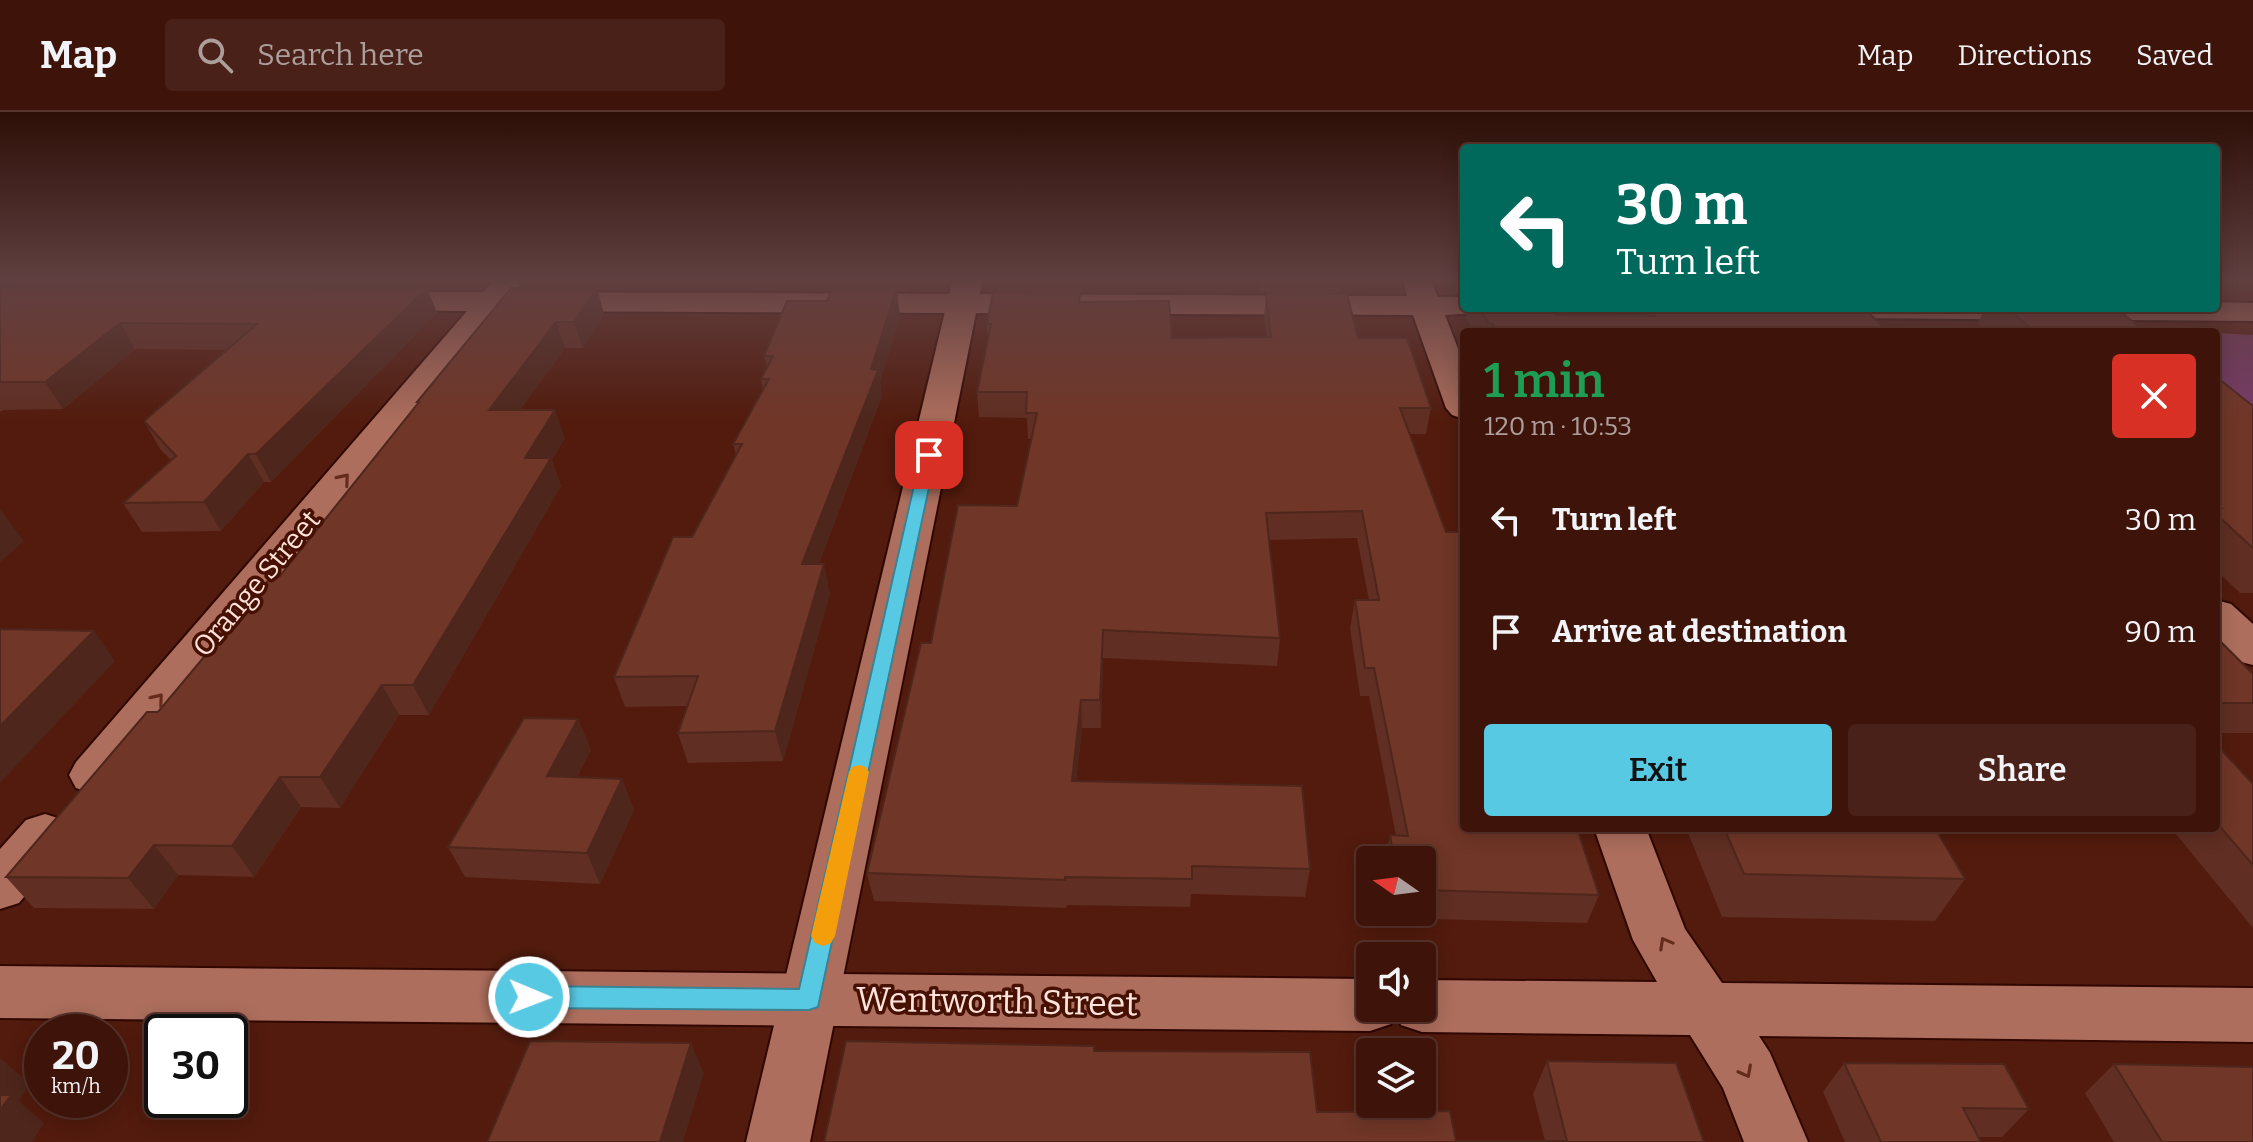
<!DOCTYPE html>
<meta charset="utf-8">
<style>
body{margin:0;font-family:Bitter,serif;background:#492118;color:#f1f3f6;height:100vh;display:flex;flex-direction:column;font-size:30px;white-space:nowrap}
*{box-sizing:border-box;margin:0}
p{font-size:26px;color:#ad9e9c}
.icon{flex:none;width:44px;height:44px;fill:none;stroke:currentColor;stroke-width:2;stroke-linecap:round;stroke-linejoin:round}
.map{position:relative;flex:1;overflow:hidden}
.side{position:absolute;left:1460px;top:216px;width:760px;height:504px;display:flex;flex-direction:column;background:#3e140a;border-radius:8px;box-shadow:0 4px 20px #0003,0 0 0 2px #57332b}
.side>*{flex:none}
.hud{position:absolute;left:1460px;top:32px;width:760px;height:168px;border-radius:8px;box-shadow:0 4px 20px #0003,0 0 0 2px #57332b;background:#00695c;color:#fff;overflow:hidden}
.needle{width:52px;rotate:284deg}
.controls{position:absolute;left:1356px;top:734px;display:grid;gap:16px}
.controls a{display:grid;place-items:center;width:80px;height:80px;border-radius:8px;background:#3e140a;box-shadow:0 4px 20px #0003,0 0 0 2px #57332b;font-size:40px}
.speed{position:absolute;left:24px;top:902px;display:flex;gap:16px;font-size:40px;font-weight:700;text-align:center}
.speed>*{display:grid;place-content:center;width:104px;height:104px;border-radius:50%;background:#3e140a;box-shadow:0 4px 20px #0003,0 0 0 2px #57332b;line-height:1}
.speed small{font-size:20px;font-weight:400}
.speed .limit{border:4px solid #111;border-radius:12px;background:#fff;color:#111}
.pin{position:absolute;display:grid;place-items:center;width:68px;height:68px;color:#fff;margin:-34px;border-radius:16px;box-shadow:0 4px 12px #0006}
.me{position:absolute;width:88px;margin:-44px;rotate:91deg;stroke-linejoin:round;filter:drop-shadow(0 0 6px #0008)}
.turn{display:flex;align-items:center;gap:28px;height:168px;padding:0 24px;font-size:36px}
.turn .icon{width:104px;height:104px;stroke-width:2.5}
.turn b{display:block;font-size:56px;line-height:68px}
.round{display:grid;place-items:center;flex:none;width:84px;height:84px;border-radius:8px;background:#492118}
.headline{display:flex;align-items:center;justify-content:space-between;height:136px;padding:0 24px}
h1{font-size:48px;font-weight:600;line-height:60px;color:#1e9e55}
.action{display:flex;gap:16px;margin-top:auto;padding:16px 24px}
.action a{flex:1;height:92px;border-radius:8px;background:#58c9e3;color:#111;font-size:32px;font-weight:600;line-height:92px;text-align:center}
.action a+a{background:#492118;color:#f1f3f6}
ul{padding:0;list-style:none}
li{display:flex;align-items:center;gap:24px;height:112px;padding:0 24px}
li div{flex:1}
li b{display:block;font-size:30px}
li em{font-style:normal}
header{display:flex;align-items:center;gap:48px;box-sizing:border-box;height:112px;padding:0 40px;background:#3e140a;border-bottom:2px solid #57332b}
header strong{font-size:38px}
nav{display:flex;gap:44px;margin-inline-start:auto;font-size:28px}
.search{width:560px;height:72px;background:#492118;display:flex;align-items:center;gap:20px;box-sizing:border-box;padding:0 28px;border-radius:8px;color:#ad9e9c;font-size:30px}
.map>svg:first-child{display:block}
.green{fill:#773b6a}
.lines{fill:none;stroke-linecap:round;stroke-linejoin:round}
.street-casing{stroke:#300701;stroke-width:4}
.secondary-casing{stroke:#300701;stroke-width:4}
.street{fill:#ad6e5d;fill-rule:evenodd}
.secondary{fill:#ad6e5d;fill-rule:evenodd}
.wall{fill:#602e22}
.shaded-wall{fill:#4e261b}
.building{fill:#703627;stroke:#4e261b;stroke-width:2}
.oneway{stroke:#652c1e}
.route{fill:#58c9e3;stroke:#398394;stroke-width:2}
.slow{fill:#f59e0b}
.labels{text-anchor:middle;stroke-width:7;stroke-linejoin:round;paint-order:stroke}
.street-label{font-size:28px;fill:#ffe2da;stroke:#461003}
.near-street-label{font-size:34px;fill:#ffe2da;stroke:#461003}
</style>
<header>
<strong>Map</strong>
<div class="search"><svg class="icon" aria-label="search" viewBox="0 0 24 24"><circle cx="10" cy="10" r="6"/><path d="M15 15l6 6"/></svg>Search here</div>
<nav><a>Map</a><a>Directions</a><a>Saved</a></nav>
</header>
<div class="map">
<svg width="2253" height="1030" viewBox="0 0 2253 1030">
<rect width="100%" height="100%" fill="#521b0d"/>
<polygon class="green" points="2216,221 2253,223 2253,296 2216,267"/>
<g class="lines">
<defs>
<g id="street">
<polygon points="502,166 516,168 520,174 516,180 1407,184 1403,166 1429,166 1438,185 1464,185 1464,196 1478,196 1475,201 1445,203 1464,252 1464,307 1452,303 1446,296 1413,203 501,199 112,676 94,682 76,676 69,663 76,650 467,199 370,198 359,196 355,189 359,182 370,180 483,180 494,168"/>
<polygon points="2216,190 2253,191 2253,209 1713,205 1702,203 1697,196 2216,196"/>
<polygon points="2216,488 2231,492 2253,512 2253,553 2237,549 2216,527"/>
<polygon points="45,702 64,708 71,722 64,736 19,791 0,797 0,737 26,708"/>
<polygon points="1594,716 1646,716 1685,817 1722,871 2253,876 2253,930 1759,924 1770,941 1808,1030 1744,1030 1723,976 1690,923 1422,920 1401,913 1396,901 1391,912 1370,919 0,906 0,854 1370,867 1370,896 1422,896 1422,868 1657,870 1633,828"/>
</g>
<polygon id="secondary" points="953,166 983,166 810,1030 746,1030"/>
</defs>
<use href="#street" class="street-casing"/>
<use href="#secondary" class="secondary-casing"/>
<use href="#street" class="street"/>
<use href="#secondary" class="secondary"/>
</g>
<g class="wall">
<polygon points="0,166 470,166 460,177 427,177 437,201 271,370 264,370 221,419 142,420 123,391 171,348 160,337 144,309 227,238 135,237 63,297 4,298 0,300"/>
<polygon points="536,166 628,166 621,177 597,177 604,202 583,236 565,236 520,298 565,326 552,348 561,374 429,603 399,603 340,696 301,695 254,765 178,763 154,797 34,796 6,765 158,600 279,465 418,292 417,290 539,176"/>
<polygon points="845,166 911,166 907,179 897,179 900,204 880,270 882,284 819,452 830,481 783,649 688,651 678,621 687,594 625,595 614,565 736,343 733,332 763,278 761,267 767,256 764,244 827,189 847,178"/>
<polygon points="998,166 1081,166 1081,180 999,179"/>
<polygon points="1260,166 1340,166 1341,167 1339,181 1261,180"/>
<polygon points="1445,166 1464,166 1464,183 1454,182"/>
<polygon points="1266,181 1358,226 1431,296 1426,322 1410,322 1464,716 1599,783 1587,811 1392,806 1391,800 1422,800 1422,748 1385,748 1390,723 1396,724 1369,584 1360,584 1350,516 1355,488 1369,488 1357,426 1269,428 1280,526 1277,554 1103,546 1101,616 1082,616 1076,669 1310,757 1305,785 1191,782 1190,795 1067,793 1066,796 874,789 867,761 931,531 1017,394 1032,327 1028,327 1027,306 979,305 977,280 988,225 987,212 1080,190 1172,226 1266,225 1264,205"/>
<polygon points="1468,196 1549,196 1555,203 1650,204 1652,199 1690,199 1688,196 1864,196 1888,220 1475,220 1466,205"/>
<polygon points="1985,196 2116,196 2145,220 1987,220 1978,211"/>
<polygon points="2216,267 2253,294 2253,481 2240,481 2216,458"/>
<polygon points="2216,525 2253,562 2253,621 2216,621"/>
<polygon points="578,607 591,638 577,665 622,667 634,698 600,772 465,765 448,735"/>
<polygon points="2216,632 2253,672 2253,816 2171,716 2216,716"/>
<polygon points="1686,716 1935,716 1965,767 1935,809 1722,805"/>
<polygon points="1094,939 1317,1000 1456,1029 1545,1029 1533,982 1547,949 1704,1030 824,1030"/>
<polygon points="1844,951 2029,997 2002,1025 1979,1025 1981,1030 1845,1030 1823,980"/>
<polygon points="2114,952 2253,1030 2114,1030 2085,981"/>
</g>
<g class="shaded-wall">
<polygon points="456,166 470,166 460,177"/>
<polygon points="617,166 628,166 621,177"/>
<polygon points="906,166 911,166 907,179"/>
<polygon points="427,176 437,201 271,370 256,342"/>
<polygon points="597,177 604,202 583,236 574,210"/>
<polygon points="896,178 900,204 880,270 882,284 808,481 802,452 871,257"/>
<polygon points="556,210 565,236 500,326 489,298"/>
<polygon points="120,211 135,237 63,297 45,270"/>
<polygon points="555,298 565,326 552,348 561,374 429,603 413,573 525,346"/>
<polygon points="248,342 264,370 221,419 204,390"/>
<polygon points="0,397 24,429 0,450"/>
<polygon points="824,452 830,481 783,649 775,619"/>
<polygon points="1103,518 1103,546 1101,616 1100,588"/>
<polygon points="94,519 115,549 0,671 0,614"/>
<polygon points="382,573 399,603 340,696 320,665"/>
<polygon points="1081,588 1082,616 1073,698 1072,669"/>
<polygon points="578,607 591,638 561,695 547,664"/>
<polygon points="280,665 301,695 254,765 232,734"/>
<polygon points="622,667 634,698 600,772 587,741"/>
<polygon points="154,733 178,763 154,797 128,766"/>
<polygon points="691,931 704,961 683,1030 660,1030"/>
<polygon points="0,946 30,972 19,989 44,1011 32,1030 0,1030"/>
</g>
<g class="building">
<polygon points="1262,166 1340,166 1341,167 1262,167"/>
<polygon points="0,174 427,176 256,342 248,342 204,390 123,391 176,344 144,309 257,212 120,211 45,270 0,270"/>
<polygon points="511,176 597,177 574,210 556,210 489,298 555,298 525,346 551,346 413,573 382,573 320,665 280,665 232,734 154,733 128,766 6,765 147,600 158,600 271,465 279,465 419,290 417,290"/>
<polygon points="832,178 896,178 871,257 878,258 802,452 824,452 775,619 678,621 698,564 614,565 673,425 692,425 742,332 733,332 769,267 761,267 773,244 764,244 787,189 827,189"/>
<polygon points="993,180 1080,181 1079,190 1169,189 1172,226 1271,225 1266,181 1347,182 1358,226 1407,226 1431,296 1400,296 1446,420 1464,420 1464,716 1577,716 1599,783 1422,778 1422,748 1394,748 1390,723 1408,724 1374,556 1365,556 1355,488 1379,488 1362,399 1266,401 1280,526 1103,518 1100,588 1081,588 1072,669 1302,674 1310,757 1192,754 1192,767 1065,765 1065,768 867,761 921,531 931,531 958,393 1017,394 1037,301 1026,301 1027,280 977,280 991,212 987,212"/>
<polygon points="1480,196 1549,196 1555,203 1655,204 1652,199 1715,199 1712,196 1864,196 1888,220 1497,220 1493,212 1489,212"/>
<polygon points="2008,196 2116,196 2145,220 2034,220"/>
<polygon points="2216,267 2219,267 2253,294 2253,436 2216,402 2216,396 2221,396 2216,392"/>
<polygon points="0,517 94,519 0,614"/>
<polygon points="2216,525 2253,562 2253,591 2216,591"/>
<polygon points="524,606 578,607 547,664 622,667 587,741 448,735"/>
<polygon points="2216,632 2253,672 2253,753 2216,710"/>
<polygon points="1724,716 1935,716 1965,767 1744,762"/>
<polygon points="530,929 691,931 660,1030 487,1030"/>
<polygon points="846,929 1094,934 1094,939 1310,940 1317,1000 1450,999 1456,1029 1567,1029 1547,949 1676,951 1704,1030 824,1030"/>
<polygon points="1844,951 2004,952 2029,997 1963,996 1981,1030 1881,1030"/>
<polygon points="2114,952 2253,955 2253,1030 2162,1030"/>
<polygon points="0,983 11,983 0,998"/>
</g>
<defs><path id="oneway-chevron" d="M-2-3.5L2.5 0L-2 3.5" fill="none" stroke-width="1.6" stroke-linecap="round" stroke-linejoin="round" transform="scale(2)"/></defs>
<g class="oneway">
<use href="#oneway-chevron" transform="translate(344 367) rotate(-50)"/>
<use href="#oneway-chevron" transform="translate(158 587) rotate(-50)"/>
<use href="#oneway-chevron" transform="translate(1665 831) rotate(-119)"/>
<use href="#oneway-chevron" transform="translate(1746 960) rotate(62)"/>
</g>
<linearGradient id="sky" x2="0" y2="1"><stop stop-color="#2d0f07"/><stop offset="0.54" stop-color="#603f40"/><stop offset="1" stop-color="#603f40" stop-opacity="0"/></linearGradient>
<rect width="2253" height="310" fill="url(#sky)"/>
<polygon class="route" points="929,338 936,343 818,895 809,898 529,896 520,893 517,885 520,877 529,874 799,877 921,343"/>
<polygon class="slow" points="859,653 866,655 869,660 835,824 831,831 823,834 815,831 811,824 849,660 852,655"/>
<g class="labels">
<g class="street-label">
<text transform="translate(256 471) rotate(-50)" y="10">Orange Street</text>
</g>
<g class="near-street-label">
<text transform="translate(997 889) rotate(1)" y="12">Wentworth Street</text>
</g>
</g>
</svg>
<div class="controls">
<a><svg class="needle" viewBox="-14 -14 28 28"><path d="M0-13l5 13h-10z" fill="#e53935"/><path d="M0 13l5-13h-10z" fill="#ad9e9c"/></svg></a>
<a><svg class="icon" aria-label="sound" viewBox="0 0 24 24"><path d="M4 9h4l5-4v14l-5-4H4zM17 9q2 3 0 6"/></svg></a>
<a><svg class="icon" aria-label="layers" viewBox="0 0 24 24"><path d="M12 4l9 5-9 5-9-5zM3 14l9 5 9-5"/></svg></a>
</div>
<div class="speed"><div>20<small>km/h</small></div><div class="limit">30</div></div>
<div class="pin" style="left:929px;top:343px;background:#d93025"><svg class="icon" aria-label="arrive" viewBox="0 0 24 24"><path d="M6 21V4h12l-3 4 3 4H6"/></svg></div>
<svg class="me" style="left:529px;top:885px" viewBox="-20 -20 40 40"><circle r="17" fill="#58c9e3" stroke="#fff" stroke-width="3"/><path d="M0-11L8 9 0 5-8 9z" fill="#fff"/></svg>
<div class="hud">
<div class="turn"><svg class="icon" aria-label="left" viewBox="0 0 24 24"><path d="M17 20v-9H6M10 6l-5 5 5 5"/></svg><div><b>30 m</b>Turn left</div></div>
</div>
<section class="side">
<div class="headline"><div><h1>1 min</h1><p>120 m · 10:53</p></div><a class="round" style="background:#d93025;color:#fff"><svg class="icon" aria-label="close" viewBox="0 0 24 24"><path d="M6 6l12 12M18 6L6 18"/></svg></a></div>
<ul>
<li><svg class="icon" aria-label="left" viewBox="0 0 24 24"><path d="M17 20v-9H6M10 6l-5 5 5 5"/></svg><div><b>Turn left</b></div><em>30 m</em></li>
<li><svg class="icon" aria-label="arrive" viewBox="0 0 24 24"><path d="M6 21V4h12l-3 4 3 4H6"/></svg><div><b>Arrive at destination</b></div><em>90 m</em></li>
</ul>
<div class="action"><a>Exit</a><a>Share</a></div>
</section>
</div>
